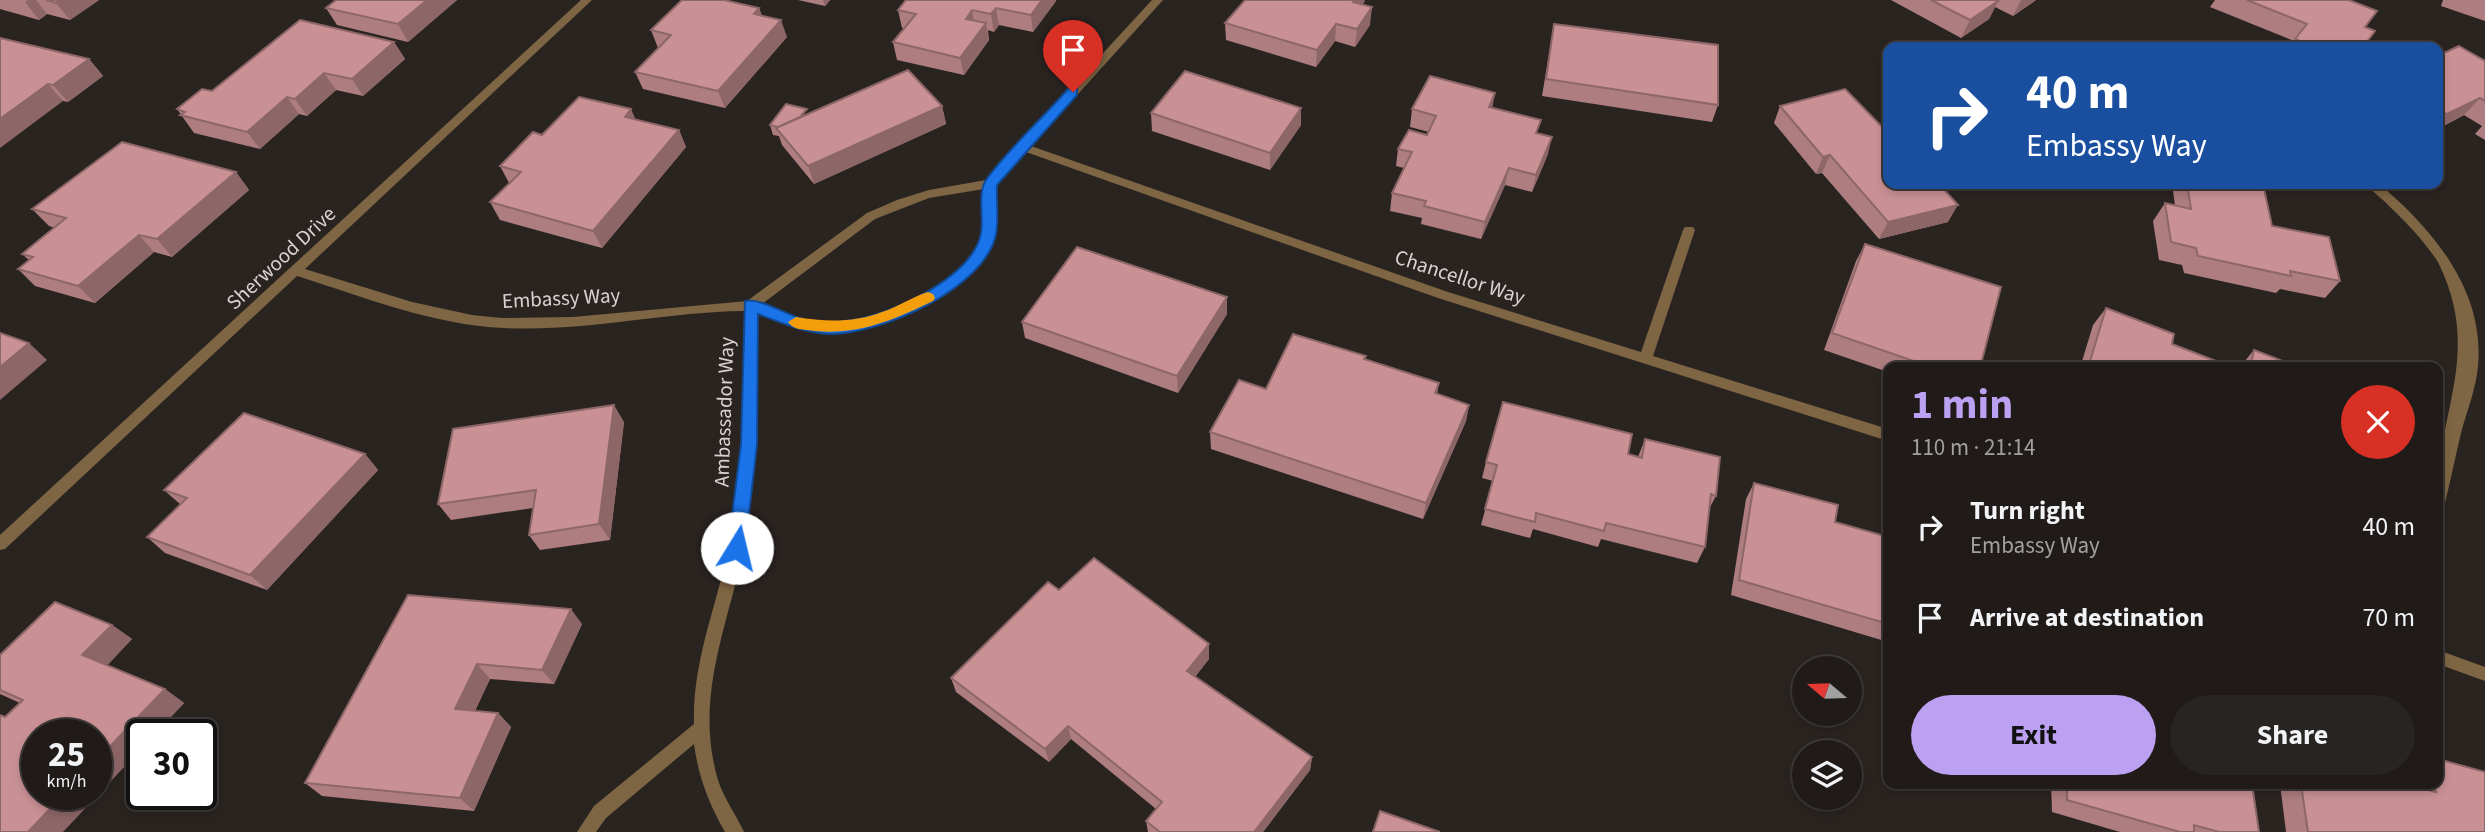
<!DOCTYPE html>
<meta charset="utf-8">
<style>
body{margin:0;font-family:"Source Sans 3",sans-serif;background:#282422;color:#f1f3f6;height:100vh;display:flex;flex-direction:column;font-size:26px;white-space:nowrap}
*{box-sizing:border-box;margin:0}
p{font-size:23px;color:#a2a1a2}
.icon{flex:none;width:38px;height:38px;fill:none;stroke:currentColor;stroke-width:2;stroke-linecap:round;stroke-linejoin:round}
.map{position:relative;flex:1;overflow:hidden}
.details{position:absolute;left:1883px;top:362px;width:560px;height:427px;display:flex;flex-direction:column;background:#201b19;border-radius:14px;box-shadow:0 4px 10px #0003,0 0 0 2px #3d3938}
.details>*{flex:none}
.guide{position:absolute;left:1883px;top:42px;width:560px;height:147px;border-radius:14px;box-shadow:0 4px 10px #0003,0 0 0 2px #3d3938;background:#1a4fa0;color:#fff;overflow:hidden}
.needle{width:46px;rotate:289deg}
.tools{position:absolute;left:1792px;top:656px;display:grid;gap:14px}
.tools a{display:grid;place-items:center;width:70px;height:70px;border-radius:50%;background:#201b19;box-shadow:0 4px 10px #0003,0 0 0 2px #3d3938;font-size:35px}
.speed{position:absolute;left:21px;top:719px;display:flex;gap:14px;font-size:35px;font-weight:700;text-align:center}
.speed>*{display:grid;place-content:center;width:91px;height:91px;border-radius:50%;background:#201b19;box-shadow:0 4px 10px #0003,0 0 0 2px #3d3938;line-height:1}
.speed small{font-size:18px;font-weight:400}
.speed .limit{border:4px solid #111;border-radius:10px;background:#fff;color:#111}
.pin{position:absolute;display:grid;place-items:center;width:60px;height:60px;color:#fff;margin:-72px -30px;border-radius:50% 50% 50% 0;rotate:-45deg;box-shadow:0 0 7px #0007}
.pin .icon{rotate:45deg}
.me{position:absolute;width:77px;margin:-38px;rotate:9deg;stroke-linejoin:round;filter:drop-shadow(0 0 5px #0008)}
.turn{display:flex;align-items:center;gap:24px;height:147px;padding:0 28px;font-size:32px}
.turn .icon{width:91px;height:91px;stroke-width:2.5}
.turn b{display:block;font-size:49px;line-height:60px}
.round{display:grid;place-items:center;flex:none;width:74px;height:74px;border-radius:37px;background:#282422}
.overview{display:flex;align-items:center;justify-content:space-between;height:119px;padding:0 28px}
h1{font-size:42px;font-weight:700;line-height:52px;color:#bca0f2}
.action{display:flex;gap:14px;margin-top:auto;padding:14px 28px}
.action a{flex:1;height:80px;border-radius:42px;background:#bca0f2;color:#111;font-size:28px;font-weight:700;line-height:80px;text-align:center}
.action a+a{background:#282422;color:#f1f3f6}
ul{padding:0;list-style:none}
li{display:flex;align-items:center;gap:21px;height:91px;padding:0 28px}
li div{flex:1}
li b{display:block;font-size:26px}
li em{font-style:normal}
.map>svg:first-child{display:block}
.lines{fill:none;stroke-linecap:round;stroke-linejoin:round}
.street{fill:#7e6543;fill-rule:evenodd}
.wall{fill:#ad7d7f}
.shaded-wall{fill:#8d6668}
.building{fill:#c99194;stroke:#8d6668;stroke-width:2}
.route{fill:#1a73e8;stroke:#114b97;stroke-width:2}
.slow{fill:#f59e0b}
.labels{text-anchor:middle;stroke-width:7;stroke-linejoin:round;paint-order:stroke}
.street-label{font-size:21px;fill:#d8d3d1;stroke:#2a2421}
</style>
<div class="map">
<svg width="2485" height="832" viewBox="0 0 2485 832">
<rect width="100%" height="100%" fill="#2a2421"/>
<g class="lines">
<g class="street">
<path d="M581 0H592L305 269 412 302 472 315 502 318 573 317 747 301 867 213 897 200 929 190 986 180 1152 0H1163L1031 146 1448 292 1641 352 1683 230 1685 227H1693L1695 230 1653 356 1888 429V441L1438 298 1026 152 996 185C996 201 999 218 995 233 975 300 871 338 808 331 790 329 774 318 757 312 757 383 758 454 748 524 736 611 691 689 718 780 724 799 736 814 744 832H725C709 804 698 776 694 744L606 818 596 832H577L594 806 694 724C692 658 720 599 731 535 745 462 743 385 744 311 664 312 585 332 504 328 433 325 364 297 297 276L5 549 0 550V535ZM984 189C984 204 987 222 981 237 956 296 867 328 807 321 791 319 777 308 762 304L875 219 929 198Z"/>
<path d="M2366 184H2379C2433 229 2485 291 2478 366 2476 388 2468 408 2462 429 2456 454 2451 478 2445 503L2443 507 2438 509C2433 414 2485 358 2438 262 2424 241 2407 223 2389 206 2382 198 2372 192 2366 184Z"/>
<polygon points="2438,650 2485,667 2485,681 2438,664"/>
</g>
</g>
<g class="wall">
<polygon points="0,0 99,0 70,20 47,14 39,20 0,9"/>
<polygon points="336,0 457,0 408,42 337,25 326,8"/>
<polygon points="798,0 830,0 825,6"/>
<polygon points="906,0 1056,0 1056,1 1033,32 999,25 994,32 988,30 989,40 964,75 897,60 893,42 905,28 902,28 898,10"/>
<polygon points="1891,0 2036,0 2013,16 1995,7 1989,19 1961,38"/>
<polygon points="2215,0 2349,0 2365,27 2363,47 2364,47 2289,47 2294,41 2210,7"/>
<polygon points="2443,0 2485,0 2485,21 2441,6"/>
<polygon points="1365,1 1362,5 1370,25 1355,47 1335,41 1316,67 1226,40 1225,23"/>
<polygon points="759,8 762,16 787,37 725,108 643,89 635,72 658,48 651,30"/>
<polygon points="1554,24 1718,105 1712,122 1542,96"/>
<polygon points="0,38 89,59 103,76 68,102 63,101"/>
<polygon points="394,42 405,59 363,96 336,90 307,116 299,114 260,149 194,133 177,109 212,91"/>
<polygon points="2438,56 2485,61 2485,140 2475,134 2482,126 2464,115 2438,129"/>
<polygon points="942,106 946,124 814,184 782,145 779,136 773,135 770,125 808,114"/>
<polygon points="1780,106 1948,222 1879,239 1822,173 1816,174 1774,123"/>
<polygon points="1492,108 1538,133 1548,154 1532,192 1505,185 1481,239 1421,224 1422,218 1390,211 1392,193 1404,168 1396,166 1398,149 1427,135 1429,132 1410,127 1412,109"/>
<polygon points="1151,113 1301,125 1270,170 1152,131"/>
<polygon points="636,120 679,130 686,147 602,248 500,220 490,202 509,183 500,166 542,135"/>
<polygon points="236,172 249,190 172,257 154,252 95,303 35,286 18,269 29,260 22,254 55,228 49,226 32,209"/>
<polygon points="2172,184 2263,184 2272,226 2340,281 2325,298 2280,289 2276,293 2184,273 2182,265 2159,260 2153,221 2165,203 2175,205"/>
<polygon points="1865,244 1980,368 1888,368 1888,372 1824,350 1856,261"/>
<polygon points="1227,297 1227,314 1178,393 1025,338 1022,322"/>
<polygon points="2106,308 2172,344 2234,368 2080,368 2093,325"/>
<polygon points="2254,350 2301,368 2239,368"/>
<polygon points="1366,360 1439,383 1437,394 1469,405 1466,421 1423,519 1211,449 1210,432 1266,389"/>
<polygon points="624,422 610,540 540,550 529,535 533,508 451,520 438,504"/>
<polygon points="1645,439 1716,496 1709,509 1705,547 1697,563 1601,539 1598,547 1533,529 1530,538 1481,525 1493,481 1482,478 1486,462 1638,457"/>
<polygon points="365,454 378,470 267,590 165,553 147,537 181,505 164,490"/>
<polygon points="1754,483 1835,522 1888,537 1888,642 1731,595 1746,499"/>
<polygon points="1059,590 1209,659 1195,677 1312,757 1310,770 1263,832 1148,832 1146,821 1156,809 1071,739 1049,762 956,692 951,678"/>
<polygon points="408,595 582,624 554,684 490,679 475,711 498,713 511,727 474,811 322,796 305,783"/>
<polygon points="112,625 132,639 107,665 165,689 184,703 154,735 142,735 20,703 0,694 0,655"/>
<polygon points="2051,784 2252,784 2259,832 2120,832 2052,812"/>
<polygon points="2280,784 2438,784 2485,832 2286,832"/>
</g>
<g class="shaded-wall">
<polygon points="28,0 36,0 47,14 39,20 25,2"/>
<polygon points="60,0 99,0 70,20 56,3"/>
<polygon points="427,0 457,0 408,42 398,24"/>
<polygon points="823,0 830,0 825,6"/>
<polygon points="1042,0 1056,0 1056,1 1033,32 1031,15"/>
<polygon points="1355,0 1365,0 1352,20 1353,2"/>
<polygon points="2021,0 2036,0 2013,16"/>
<polygon points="1998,1 1989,19 1961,38 1970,20"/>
<polygon points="1372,7 1370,25 1355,47 1357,29"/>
<polygon points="759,8 765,25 754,14"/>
<polygon points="996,8 999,25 994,32 991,14"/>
<polygon points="972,10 975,28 966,19"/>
<polygon points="781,20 787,37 725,108 718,91"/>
<polygon points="986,23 989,40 964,75 960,58"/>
<polygon points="1336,24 1335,41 1316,67 1317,50"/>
<polygon points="394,42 405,59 363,96 352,79"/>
<polygon points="89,59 103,76 68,102 53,85"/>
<polygon points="324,73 336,90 307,116 295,99"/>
<polygon points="48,84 63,101 0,148 0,119"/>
<polygon points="1495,93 1492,110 1489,107"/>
<polygon points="287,97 299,114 260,149 247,132"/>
<polygon points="2480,98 2464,115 2438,129 2438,125 2447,114"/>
<polygon points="942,106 946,124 814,184 808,166"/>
<polygon points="1301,108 1301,125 1270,170 1270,153"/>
<polygon points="631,109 639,127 625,117"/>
<polygon points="679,130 686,147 602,248 593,231"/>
<polygon points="1552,137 1548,154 1532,192 1536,175"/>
<polygon points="1830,155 1822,173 1816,174 1823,157"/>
<polygon points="1509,168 1505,185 1481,239 1485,222"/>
<polygon points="236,172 249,190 172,257 157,239"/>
<polygon points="1958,205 1948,222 1879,239 1888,222"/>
<polygon points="139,235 154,252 95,303 78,286"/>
<polygon points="1227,297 1227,314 1178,393 1177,376"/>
<polygon points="29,343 47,360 0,400 0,367"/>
<polygon points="614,405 624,422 610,540 599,524"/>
<polygon points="1469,405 1466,421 1423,519 1426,503"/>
<polygon points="365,454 378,470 267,590 250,575"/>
<polygon points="571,609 582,624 554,684 542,670"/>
<polygon points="112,625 132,639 103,670 82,655"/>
<polygon points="1209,644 1209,659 1188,685 1187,671"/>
<polygon points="477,664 490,679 469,722 455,709"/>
<polygon points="165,689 184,703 154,735 142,735 142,748 63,832 28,832 64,794 96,794 96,761"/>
<polygon points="498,713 511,727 474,811 460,798"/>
<polygon points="1068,726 1071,739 1049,762 1045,749"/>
<polygon points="1312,757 1310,770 1263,832 1254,832"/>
</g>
<g class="building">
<polygon points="46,0 60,0 56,3"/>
<polygon points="336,0 427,0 398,24 326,8"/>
<polygon points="682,0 724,0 759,8 754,14 781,20 718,91 635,72 671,35 651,30"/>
<polygon points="906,0 1042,0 1031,15 996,8 991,14 972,10 966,19 986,23 960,58 893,42 916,14 898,10"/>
<polygon points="1245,0 1355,0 1353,2 1372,7 1357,29 1336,24 1317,50 1225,23"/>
<polygon points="1931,0 1996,0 1998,1 1970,20"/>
<polygon points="2247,0 2349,0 2377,11 2365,27 2375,31 2363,47 2364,47 2314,47 2295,39 2307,24"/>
<polygon points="300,20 394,42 352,79 324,73 295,99 287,97 247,132 180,115 185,112 177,109 202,89 212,91"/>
<polygon points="1554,24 1718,45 1718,105 1546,79"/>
<polygon points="0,38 89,59 53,85 48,84 0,119"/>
<polygon points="1984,41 1994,47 1973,47"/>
<polygon points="2459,46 2485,61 2485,101 2480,98 2447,114 2438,109 2438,56"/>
<polygon points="908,70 942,106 808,166 776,128"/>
<polygon points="1185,71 1301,108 1270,153 1151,113"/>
<polygon points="1430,76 1495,93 1489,107 1541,120 1536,133 1552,137 1536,175 1509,168 1485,222 1424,206 1426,201 1392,193 1412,152 1398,149 1409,130 1427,135 1436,116 1412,109"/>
<polygon points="1845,89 1888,133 1888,184 1939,184 1958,205 1888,222 1830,155 1823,157 1780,106"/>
<polygon points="579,97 631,109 625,117 679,130 593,231 490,202 521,172 500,166 533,132 542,135"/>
<polygon points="786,104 807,109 800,117 778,127 770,125"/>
<polygon points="122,142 236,172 157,239 139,235 78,286 18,269 33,257 22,254 66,218 32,209"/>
<polygon points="2187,184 2263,184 2272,226 2329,237 2340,281 2290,271 2291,276 2198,256 2196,248 2171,242 2165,203 2191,209"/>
<polygon points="1865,244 2001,287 1980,368 1934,368 1832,333"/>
<polygon points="1077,247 1227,297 1177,376 1022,322"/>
<polygon points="2106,308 2174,334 2172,344 2234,368 2088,368"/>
<polygon points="0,333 29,343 0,367"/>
<polygon points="1293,334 1366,356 1364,359 1439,383 1435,393 1469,405 1426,503 1210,432 1239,380 1266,389"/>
<polygon points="2254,350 2301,368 2250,368"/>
<polygon points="1503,402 1632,434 1628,454 1642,458 1645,439 1720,457 1716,496 1711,494 1705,547 1606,523 1604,531 1536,513 1535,522 1485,509 1497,465 1486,462"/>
<polygon points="614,405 599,524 529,535 536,490 438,504 453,429"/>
<polygon points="244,413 365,454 250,575 147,537 187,498 164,490"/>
<polygon points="1754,483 1838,505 1835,522 1888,537 1888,624 1739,580"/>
<polygon points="1094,558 1209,644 1187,671 1312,757 1254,832 1160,832 1146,821 1162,802 1068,726 1045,749 951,678 1048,582 1059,590"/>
<polygon points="408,595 571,609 542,670 477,664 455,709 498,713 460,798 305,783"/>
<polygon points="55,602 112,625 82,655 165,689 96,761 96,735 37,735 37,794 64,794 28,832 0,832 0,715 5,717 23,700 0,690 0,655"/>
<polygon points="2438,759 2485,772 2485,832 2308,832 2301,784 2413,784 2413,786 2436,792 2434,784 2438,784"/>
<polygon points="2067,784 2252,784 2259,832 2219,832 2194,825 2194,832 2180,832 2067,800"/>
<polygon points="1380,811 1440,832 1373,832"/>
</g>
<path class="route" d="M1073 88 1077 89V95L997 185C996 201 999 219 996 234 985 289 881 334 830 334 804 333 782 323 758 314L757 444 745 548 743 553 737 555 731 553 728 548 741 444 745 301C760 297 790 317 806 320 822 324 843 322 859 319 897 312 974 275 981 233 984 218 977 193 986 180 1007 150 1043 118 1068 89Z"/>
<path class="slow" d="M928 292 933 294 935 298 933 301C892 321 854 337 807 330 799 329 793 329 788 322L796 317C826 322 853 323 882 312 898 307 912 297 928 292Z"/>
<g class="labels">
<g class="street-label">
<text transform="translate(281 258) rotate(-43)" y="7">Sherwood Drive</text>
<text transform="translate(1460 277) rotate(18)" y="7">Chancellor Way</text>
<text transform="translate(561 298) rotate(-3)" y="7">Embassy Way</text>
<text transform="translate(724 412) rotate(-88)" y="7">Ambassador Way</text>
</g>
</g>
</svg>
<div class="tools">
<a><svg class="needle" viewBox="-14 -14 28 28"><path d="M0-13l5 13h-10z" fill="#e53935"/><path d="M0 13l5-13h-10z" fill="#a2a1a2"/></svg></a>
<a><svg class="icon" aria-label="layers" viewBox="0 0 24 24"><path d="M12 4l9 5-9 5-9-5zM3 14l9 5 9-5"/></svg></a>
</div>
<div class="speed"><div>25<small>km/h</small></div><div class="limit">30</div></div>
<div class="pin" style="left:1073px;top:92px;background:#d93025"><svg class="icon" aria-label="arrive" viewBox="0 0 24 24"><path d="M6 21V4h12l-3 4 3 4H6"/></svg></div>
<svg class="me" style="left:737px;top:548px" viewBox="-20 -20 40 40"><circle r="19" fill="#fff"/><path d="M0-13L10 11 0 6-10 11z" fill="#1a73e8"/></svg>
<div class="guide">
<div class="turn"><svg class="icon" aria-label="right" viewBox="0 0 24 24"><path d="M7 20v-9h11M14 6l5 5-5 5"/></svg><div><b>40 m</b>Embassy Way</div></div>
</div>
<section class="details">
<div class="overview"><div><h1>1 min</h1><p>110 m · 21:14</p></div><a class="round" style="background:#d93025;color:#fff"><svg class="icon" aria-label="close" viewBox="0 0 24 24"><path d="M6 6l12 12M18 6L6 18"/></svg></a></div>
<ul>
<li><svg class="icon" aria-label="right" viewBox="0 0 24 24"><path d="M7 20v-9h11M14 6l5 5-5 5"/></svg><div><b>Turn right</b><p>Embassy Way</p></div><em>40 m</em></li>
<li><svg class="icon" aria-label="arrive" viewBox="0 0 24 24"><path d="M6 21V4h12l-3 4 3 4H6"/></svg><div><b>Arrive at destination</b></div><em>70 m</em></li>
</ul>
<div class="action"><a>Exit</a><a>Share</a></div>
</section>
</div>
